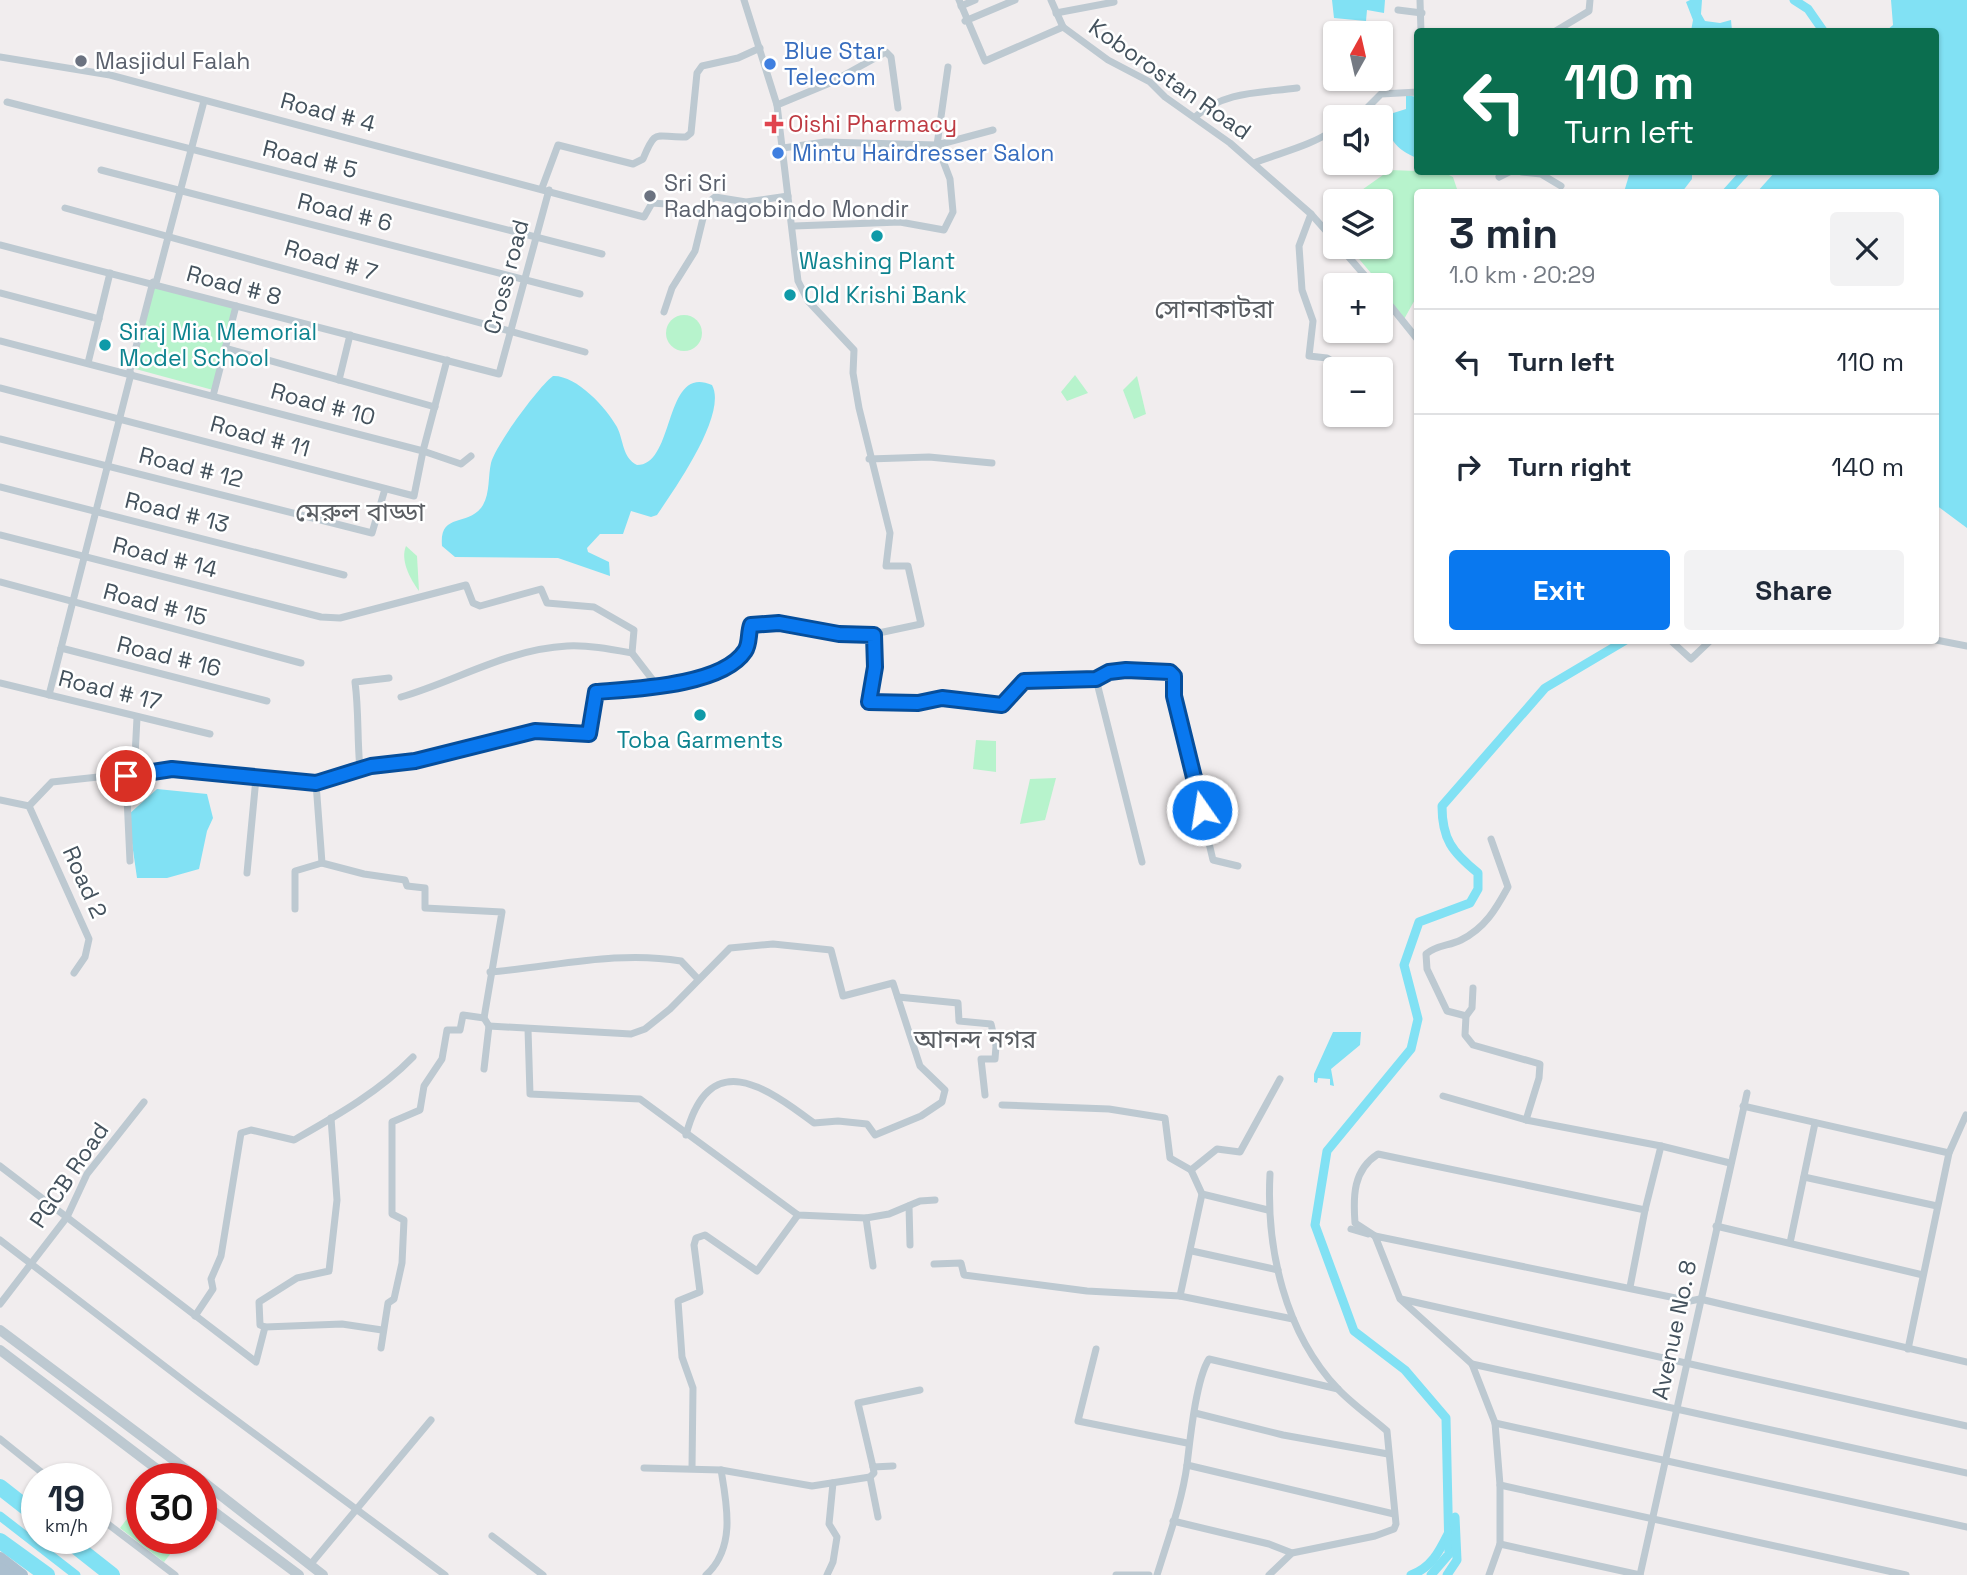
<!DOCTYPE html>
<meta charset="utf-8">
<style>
body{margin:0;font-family:"Space Grotesk","Noto Sans Bengali",sans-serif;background:#f2f2f3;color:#1f2937;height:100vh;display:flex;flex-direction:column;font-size:26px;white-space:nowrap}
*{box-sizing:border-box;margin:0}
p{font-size:23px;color:#747a83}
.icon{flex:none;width:38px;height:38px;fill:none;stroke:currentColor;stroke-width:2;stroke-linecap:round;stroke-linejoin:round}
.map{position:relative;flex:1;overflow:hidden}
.drawer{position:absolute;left:1414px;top:189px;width:525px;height:455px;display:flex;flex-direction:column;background:#fff;border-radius:7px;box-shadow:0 2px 5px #0004}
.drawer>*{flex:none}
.top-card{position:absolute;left:1414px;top:28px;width:525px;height:147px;border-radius:7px;box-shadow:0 2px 5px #0004;background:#0b6e4f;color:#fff;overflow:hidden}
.needle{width:46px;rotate:8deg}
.controls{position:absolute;left:1323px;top:21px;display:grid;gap:14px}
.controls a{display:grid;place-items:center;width:70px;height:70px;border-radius:7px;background:#fff;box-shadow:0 2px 5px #0004;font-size:35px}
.speed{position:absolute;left:21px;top:1463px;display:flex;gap:14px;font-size:35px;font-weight:700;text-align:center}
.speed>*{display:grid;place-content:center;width:91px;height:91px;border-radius:50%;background:#fff;box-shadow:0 2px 5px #0004;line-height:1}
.speed small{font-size:18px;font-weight:400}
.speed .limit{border:10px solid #d22;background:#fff;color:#111}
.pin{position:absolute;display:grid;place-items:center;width:60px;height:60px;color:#fff;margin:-30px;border:4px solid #fff;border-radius:50%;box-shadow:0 2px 7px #0007}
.me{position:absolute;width:77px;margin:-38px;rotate:347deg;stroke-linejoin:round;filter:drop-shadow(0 0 5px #0008)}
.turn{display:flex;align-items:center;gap:24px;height:147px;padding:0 35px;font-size:32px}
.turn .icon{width:91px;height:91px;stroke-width:2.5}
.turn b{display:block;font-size:49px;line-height:60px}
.round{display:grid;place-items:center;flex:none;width:74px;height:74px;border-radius:7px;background:#f2f2f3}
.head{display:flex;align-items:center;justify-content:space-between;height:119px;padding:0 35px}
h1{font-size:42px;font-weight:700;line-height:52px}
.action{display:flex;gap:14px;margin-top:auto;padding:14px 35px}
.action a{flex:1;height:80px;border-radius:7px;background:#0978ef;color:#fff;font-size:28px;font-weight:700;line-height:80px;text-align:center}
.action a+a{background:#f2f2f3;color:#1f2937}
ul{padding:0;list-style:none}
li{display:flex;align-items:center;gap:21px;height:105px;padding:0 35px;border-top:2px solid #e0e1e3}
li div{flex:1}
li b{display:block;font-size:26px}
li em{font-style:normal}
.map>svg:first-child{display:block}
.green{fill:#b7f3cc}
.water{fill:#81e1f4}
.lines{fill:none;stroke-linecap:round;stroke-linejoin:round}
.canal{stroke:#81e1f4;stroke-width:9}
.river{stroke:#81e1f4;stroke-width:16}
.minor{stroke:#bdc9d1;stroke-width:7}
.tertiary{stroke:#bdc9d1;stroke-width:10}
.primary{stroke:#abbfcf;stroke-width:12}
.route-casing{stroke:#064e9b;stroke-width:18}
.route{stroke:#0978ef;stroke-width:12}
.worship-dot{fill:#6b7280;stroke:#fff;stroke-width:2.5}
.shop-dot{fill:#3f7fe0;stroke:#fff;stroke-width:2.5}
.health-dot{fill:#e0444e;stroke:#fff;stroke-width:2.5}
.culture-dot{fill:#0f9aa8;stroke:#fff;stroke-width:2.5}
.labels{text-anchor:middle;stroke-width:5;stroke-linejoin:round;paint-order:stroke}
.shop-label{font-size:23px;fill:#366cbe;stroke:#fff;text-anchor:start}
.worship-label{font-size:23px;fill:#5b616d;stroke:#fff;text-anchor:start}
.street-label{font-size:23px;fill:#44525d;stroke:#fff}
.health-label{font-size:23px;fill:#be3a42;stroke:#fff;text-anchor:start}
.culture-label{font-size:23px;fill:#0d838f;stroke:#fff}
.quarter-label{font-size:26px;fill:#5a5e63;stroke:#fff}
</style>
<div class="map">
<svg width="1967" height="1575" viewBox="0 0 1967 1575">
<rect width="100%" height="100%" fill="#f1edee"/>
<g class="green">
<polygon points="1390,170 1443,172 1453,177 1458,192 1418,192 1417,296 1403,321 1381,285 1349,247 1381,247 1381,201 1339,200 1359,192"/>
<polygon points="155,282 236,304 213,390 132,368"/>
<circle cx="684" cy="333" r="18"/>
<polygon points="1075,375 1088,393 1067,401 1061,392"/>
<polygon points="1137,376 1146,414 1134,419 1123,390"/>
<path d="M406 546 417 556 419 591C410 579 400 560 406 546Z"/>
<polygon points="976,740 996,741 996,772 973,769"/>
<polygon points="1056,778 1045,820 1020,824 1030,779"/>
<polygon points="142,1499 142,1538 183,1538 164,1562 120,1528"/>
</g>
<g class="water">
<polygon points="1332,0 1385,0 1384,13 1367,10 1366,21 1334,18"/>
<polygon points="1690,0 1702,0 1701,14 1705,21 1720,23 1731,20 1732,31 1691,31 1693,20 1686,2"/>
<polygon points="1891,0 1967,0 1967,528 1936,505 1936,192 1757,192 1775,172 1936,172 1936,32 1886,31 1893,25"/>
<path d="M1406 95 1417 97V158C1397 150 1384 137 1390 114L1406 109Z"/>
<polygon points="1630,172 1692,172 1692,179 1682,192 1624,192"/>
<path d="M553 376C576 375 606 407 617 427 624 441 622 457 637 465 676 465 663 363 712 385 728 414 674 490 657 515L651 517 631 511 623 534H600L587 548 588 552 609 562 610 576 558 558 455 557 442 546C439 511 469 528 483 505 490 493 488 476 491 463 495 446 539 386 553 376Z"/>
<polygon points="157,789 207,794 213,818 207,831 199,869 167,878 137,878 128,815"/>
<polygon points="1333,1032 1361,1032 1360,1045 1331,1069 1334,1086 1330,1085 1330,1079 1318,1078 1317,1083 1314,1082 1314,1074"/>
</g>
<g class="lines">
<g class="canal">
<polyline points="1794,0 1808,9 1824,32"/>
<polyline points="1727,192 1745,172"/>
<polyline points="0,1516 76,1575"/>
<path d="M1411 1575C1431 1568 1439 1552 1448 1534"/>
<path d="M1431 1575 1449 1554 1446 1418 1405 1370 1354 1331 1315 1225 1327 1151 1411 1049 1418 1019 1404 965 1419 922 1470 903 1478 889V873C1452 852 1442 839 1442 806L1545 688 1626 640"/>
<polyline points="1447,1575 1457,1560 1455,1517 1453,1521"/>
</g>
<g class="river">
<polyline points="0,1487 37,1516"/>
<polyline points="65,1538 112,1575"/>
<polyline points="0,1541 47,1575"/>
</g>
<g class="minor">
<polyline points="959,0 985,61 1063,27"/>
<polyline points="1051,0 1063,27 1108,60 1150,82 1165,97 1230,143 1311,214 1335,241"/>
<polyline points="1420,0 1421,32"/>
<polyline points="961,6 975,0"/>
<polyline points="1398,10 1422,13"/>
<polyline points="1056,13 1114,2"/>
<polyline points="965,21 1015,0"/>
<polyline points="1554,32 1589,11 1590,0"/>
<polyline points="0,57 110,75 644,217 652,203 666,204 693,214 715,197 746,202 788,196"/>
<polyline points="948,67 937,145 993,130"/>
<polyline points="7,102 602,254"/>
<polyline points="777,105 830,83 886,52 891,57 898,108"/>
<path d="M1195 117C1224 91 1260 93 1297 88"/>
<polyline points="1358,117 1381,94 1418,92"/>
<polyline points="783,148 825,142 937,145 950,179 953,212 944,230 900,222 794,226"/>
<path d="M1254 163C1282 152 1311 146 1335 129"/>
<polyline points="101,170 580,294"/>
<polyline points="1522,172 1541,174 1561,186"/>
<polyline points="1499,177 1509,172"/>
<path d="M542 188 558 145 633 164 643 159C656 127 655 138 686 137L691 133 697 73 702 66 738 58 760 48"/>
<polyline points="65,208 585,352"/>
<polyline points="1311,214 1299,246 1302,290 1313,321 1309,356 1327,358 1344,369"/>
<polyline points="0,245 499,374 549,190"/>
<polyline points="1340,247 1373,285"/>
<polyline points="156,283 204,101"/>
<polyline points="0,293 99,319"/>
<polyline points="1381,294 1418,340"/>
<polyline points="664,312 672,288 695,251 706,206"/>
<polyline points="0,341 423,451 447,360"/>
<polyline points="225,348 435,407"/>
<polyline points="88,363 110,273"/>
<polyline points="129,374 153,282"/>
<polyline points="339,380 350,335"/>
<polyline points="0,388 414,496 423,451 461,464 471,456"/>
<polyline points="213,396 236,306"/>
<polyline points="0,439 372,533 385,489"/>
<polyline points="869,459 929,457 992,463"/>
<polyline points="0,487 344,575"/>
<polyline points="0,535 321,617 340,618 466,585 473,603 480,606 541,589 547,603 594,607 634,630 632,653 652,679 654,687"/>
<polyline points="0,582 301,663"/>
<polyline points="874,634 875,667 869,702 918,703 942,698 1002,705 1024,681 1096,679 1142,862"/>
<polyline points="1670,640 1691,659 1711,640"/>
<polyline points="1936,640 1967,646"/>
<polyline points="61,648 267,701"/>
<path d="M1096 679C1119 666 1144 669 1170 672L1174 676V696L1213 860 1238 866"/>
<polyline points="0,683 210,734"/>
<polyline points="49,695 131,374"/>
<path d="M401 697C456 681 508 649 567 646 589 645 610 649 632 653"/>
<path d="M360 769C357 739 359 712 355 682L389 678"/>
<polyline points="134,775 137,718"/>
<polyline points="126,776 130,861"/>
<polyline points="316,783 371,766 415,761 535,731 589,734 596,692 682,684 713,673 741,655 747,648 749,628 760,622 839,634 874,634 921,624 908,566 886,566 890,533 859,408 853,373 854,350 808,301 798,281 777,105 744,0"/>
<polyline points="0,800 29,806 52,782 172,769 316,783 322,863 364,874 405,880 407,886 425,888 425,908 502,912 484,1018 489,1026 484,1069"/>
<polyline points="29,806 89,939 85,957 74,973"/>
<polyline points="247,873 256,778"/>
<polyline points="295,909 295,871 322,863"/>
<path d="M490 972C554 967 617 950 681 961L698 979"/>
<path d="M1473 988 1472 1008 1466 1016 1447 1011 1427 969 1426 954C1437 945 1449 946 1461 940 1485 928 1496 909 1508 887L1491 839"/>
<polyline points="898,997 958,1003 959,1021 991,1024 996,1046 995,1059 981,1059 985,1095"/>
<polyline points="1466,1016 1465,1035 1473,1045 1540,1064 1539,1078 1526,1120"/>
<path d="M489 1026 631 1034 645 1029 670 1009 730 948 773 944 831 950 843 996 893 983 920 1066 945 1090 942 1102 921 1116 875 1135 867 1124 838 1121 814 1123C765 1086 709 1047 686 1135"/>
<polyline points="528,1029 530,1094 640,1099 798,1215 866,1218 889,1214 920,1201 935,1200"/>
<polyline points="1443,1096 1526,1120 1661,1146 1730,1163"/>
<polyline points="1002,1105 1109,1109 1165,1118 1170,1158 1191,1170 1202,1194 1180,1296"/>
<polyline points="1743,1106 1949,1153"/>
<polyline points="0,1166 256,1362 265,1327 260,1325 259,1302 297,1278 329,1271 337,1200 331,1118"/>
<polyline points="1191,1170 1217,1149 1240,1152 1280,1079"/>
<polyline points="1804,1177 1937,1206"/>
<polyline points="1202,1194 1268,1210"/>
<polyline points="909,1206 910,1245"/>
<polyline points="1645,1210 1661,1146"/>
<polyline points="866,1218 873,1266"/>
<polyline points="1716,1226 1923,1275"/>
<polyline points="1351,1229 1368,1234"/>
<path d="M1375 1236 1355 1223C1353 1196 1353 1170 1378 1154L1645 1210 1630 1287"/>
<polyline points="0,1240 197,1391 445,1575"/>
<polyline points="1790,1243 1815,1123"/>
<polyline points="1192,1251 1278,1270"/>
<polyline points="934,1264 961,1263 964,1275 1087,1291 1180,1296 1293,1319"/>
<polyline points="1401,1299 1967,1426"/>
<polyline points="0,1304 67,1217 87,1174 144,1102"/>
<path d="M195 1316 213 1289 211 1279 221 1256 241 1133 251 1130 294 1140C336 1116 379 1092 413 1057"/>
<polyline points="265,1327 342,1324 382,1330"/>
<polyline points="381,1348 388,1303 394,1299 402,1263 404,1220 392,1214 392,1122 420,1110 424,1086 442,1059 447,1030 460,1030 463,1015 484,1018"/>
<polyline points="1096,1349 1078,1421 1187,1443"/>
<polyline points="1908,1349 1949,1153 1966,1115"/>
<polyline points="1472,1364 1967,1473"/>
<polyline points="1195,1413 1283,1435 1388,1454"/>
<polyline points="1495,1423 1967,1527"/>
<polyline points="0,1439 50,1479"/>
<polyline points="1187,1465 1394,1514"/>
<polyline points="893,1466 873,1467 858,1403 920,1390"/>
<polyline points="644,1468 721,1470 812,1486 870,1477 874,1473 873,1467"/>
<polyline points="692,1468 693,1388 682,1357 678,1301 700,1292 694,1245 696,1238 705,1235 757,1271 798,1215"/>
<polyline points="870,1477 878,1517"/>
<polyline points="1500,1485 1906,1575"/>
<polyline points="96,1515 175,1575"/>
<polyline points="1173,1521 1269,1544 1292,1553"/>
<polyline points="492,1536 543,1575"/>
<polyline points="1500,1544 1640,1575"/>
<polyline points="310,1565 431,1420"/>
<path d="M706 1575C736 1548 727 1505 721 1470"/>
<polyline points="827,1575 833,1562 837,1537 829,1524 833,1483"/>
<polyline points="1116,1575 1149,1575"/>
<path d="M1157 1575C1168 1539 1182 1502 1187 1465 1190 1440 1196 1379 1209 1359L1338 1389"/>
<path d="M1269 1575 1292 1553 1375 1536 1394 1529 1396 1524 1387 1431C1371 1417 1352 1404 1338 1389 1285 1333 1266 1249 1270 1174"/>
<polyline points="1489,1575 1500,1544 1500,1485 1495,1423 1472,1364 1400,1299 1375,1236 1690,1301 1700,1299 1967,1362"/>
<polyline points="1640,1575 1747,1093"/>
</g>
<g class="tertiary">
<polyline points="0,1330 199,1479"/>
<polyline points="0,1350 170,1479"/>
<polyline points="201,1480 323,1575"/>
<polyline points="201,1502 299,1575"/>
</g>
<g class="primary">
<polyline points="0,1558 22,1575"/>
<polyline points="0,1569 8,1575"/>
</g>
</g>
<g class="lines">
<defs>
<path id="route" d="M126 776 172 769 316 783 371 766 415 761 535 731 589 734 596 692C633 689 722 686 745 651 750 644 748 633 751 625L779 623 839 634 874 635 875 667 869 702 918 703 942 698 1002 705 1024 681 1096 679 1109 672 1126 670 1170 672 1174 676V696L1202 810"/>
</defs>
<use href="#route" class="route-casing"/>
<use href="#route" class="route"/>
</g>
<g class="worship-dot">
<circle cx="81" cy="61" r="7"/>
<circle cx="650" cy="196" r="7"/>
</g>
<g class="shop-dot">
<circle cx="770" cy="64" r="7"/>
<circle cx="778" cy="153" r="7"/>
</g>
<path class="health-dot" d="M770.5 113.5h7v7h7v7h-7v7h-7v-7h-7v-7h7z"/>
<g class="culture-dot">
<circle cx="877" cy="236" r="7"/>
<circle cx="790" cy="295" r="7"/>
<circle cx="105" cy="345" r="7"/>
<circle cx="700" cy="715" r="7"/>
</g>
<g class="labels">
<g class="shop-label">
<text x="784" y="59">Blue Star<tspan x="784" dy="26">Telecom</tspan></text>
<text x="792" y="161">Mintu Hairdresser Salon</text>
</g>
<g class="worship-label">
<text x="95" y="69">Masjidul Falah</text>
<text x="664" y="191">Sri Sri<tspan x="664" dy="26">Radhagobindo Mondir</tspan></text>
</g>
<g class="street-label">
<text transform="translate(1170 79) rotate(35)" y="8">Koborostan Road</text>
<text transform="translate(328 112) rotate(15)" y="8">Road # 4</text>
<text transform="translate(310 159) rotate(14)" y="8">Road # 5</text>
<text transform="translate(345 212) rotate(14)" y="8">Road # 6</text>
<text transform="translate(331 260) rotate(16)" y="8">Road # 7</text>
<text transform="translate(506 277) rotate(-75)" y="8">Cross road</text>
<text transform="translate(234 285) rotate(15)" y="8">Road # 8</text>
<text transform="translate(323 404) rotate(15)" y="8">Road # 10</text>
<text transform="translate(260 436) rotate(15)" y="8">Road # 11</text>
<text transform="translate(191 467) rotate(14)" y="8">Road # 12</text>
<text transform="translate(177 512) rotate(14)" y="8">Road # 13</text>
<text transform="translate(165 557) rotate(14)" y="8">Road # 14</text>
<text transform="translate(155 604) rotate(15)" y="8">Road # 15</text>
<text transform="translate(169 656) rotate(14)" y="8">Road # 16</text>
<text transform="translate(110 690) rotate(14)" y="8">Road # 17</text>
<text transform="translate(85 882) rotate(66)" y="8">Road 2</text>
<text transform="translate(69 1175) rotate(-56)" y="8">PGCB Road</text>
<text transform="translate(1674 1330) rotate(-78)" y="8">Avenue No. 8</text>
</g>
<g class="health-label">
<text x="788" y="132">Oishi Pharmacy</text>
</g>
<g class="culture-label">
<text x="877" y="269">Washing Plant</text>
<text x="804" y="303" text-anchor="start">Old Krishi Bank</text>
<text x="119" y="340" text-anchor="start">Siraj Mia Memorial<tspan x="119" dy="26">Model School</tspan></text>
<text x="700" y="748">Toba Garments</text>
</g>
<g class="quarter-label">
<text x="1214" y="318">সোনাকাটরা</text>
<text x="360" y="521">মেরুল বাড্ডা</text>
<text x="975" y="1048">আনন্দ নগর</text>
</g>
</g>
</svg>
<div class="controls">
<a><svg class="needle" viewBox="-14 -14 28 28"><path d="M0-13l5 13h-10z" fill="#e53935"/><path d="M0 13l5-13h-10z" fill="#747a83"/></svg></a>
<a><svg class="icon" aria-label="sound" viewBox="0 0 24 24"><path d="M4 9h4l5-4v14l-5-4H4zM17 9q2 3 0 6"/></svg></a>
<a><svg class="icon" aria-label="layers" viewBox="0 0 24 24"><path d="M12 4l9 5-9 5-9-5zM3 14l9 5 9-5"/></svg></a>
<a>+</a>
<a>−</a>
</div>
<div class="speed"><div>19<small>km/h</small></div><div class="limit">30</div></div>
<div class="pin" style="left:126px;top:776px;background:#d93025"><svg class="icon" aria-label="arrive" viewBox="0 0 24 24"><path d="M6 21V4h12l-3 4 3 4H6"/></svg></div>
<svg class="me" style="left:1202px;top:810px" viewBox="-20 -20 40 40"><circle r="17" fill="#0978ef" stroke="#fff" stroke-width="3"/><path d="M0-11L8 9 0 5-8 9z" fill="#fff"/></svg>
<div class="top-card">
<div class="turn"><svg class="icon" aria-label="left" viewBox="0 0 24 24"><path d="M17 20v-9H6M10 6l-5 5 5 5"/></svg><div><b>110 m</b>Turn left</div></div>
</div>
<section class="drawer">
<div class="head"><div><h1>3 min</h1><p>1.0 km · 20:29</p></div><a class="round"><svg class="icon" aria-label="close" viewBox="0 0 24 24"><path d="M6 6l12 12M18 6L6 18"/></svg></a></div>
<ul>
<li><svg class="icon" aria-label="left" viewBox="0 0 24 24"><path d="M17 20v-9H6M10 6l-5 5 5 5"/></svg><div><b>Turn left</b></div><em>110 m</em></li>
<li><svg class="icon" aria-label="right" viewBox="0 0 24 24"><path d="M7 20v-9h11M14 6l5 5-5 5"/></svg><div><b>Turn right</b></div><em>140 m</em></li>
</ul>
<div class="action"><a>Exit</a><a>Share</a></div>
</section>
</div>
